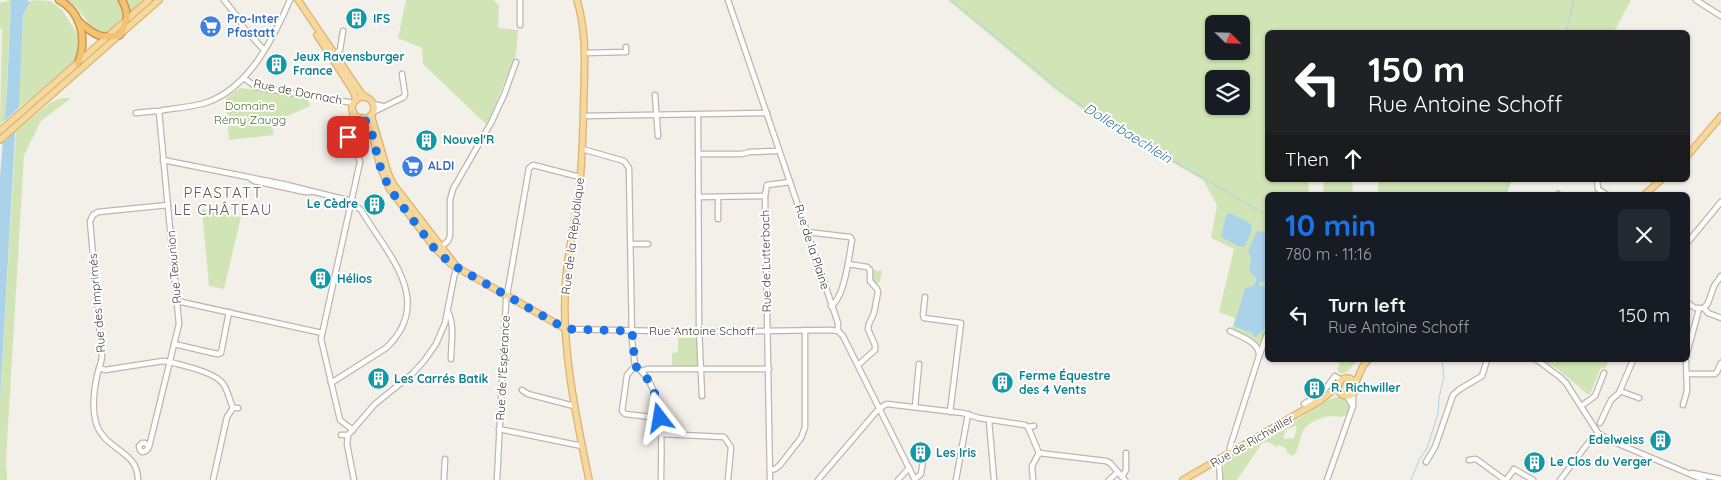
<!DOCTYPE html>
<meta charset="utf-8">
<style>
body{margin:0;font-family:Quicksand,sans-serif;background:#242831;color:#f1f3f6;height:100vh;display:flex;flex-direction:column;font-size:19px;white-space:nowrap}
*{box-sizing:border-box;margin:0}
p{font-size:16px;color:#9ea1a6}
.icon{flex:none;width:28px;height:28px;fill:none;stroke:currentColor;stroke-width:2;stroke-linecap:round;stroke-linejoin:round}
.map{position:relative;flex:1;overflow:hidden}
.drawer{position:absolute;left:1265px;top:192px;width:425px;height:170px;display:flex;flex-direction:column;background:#171b24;border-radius:8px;box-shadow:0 1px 4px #0004}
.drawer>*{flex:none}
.banner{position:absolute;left:1265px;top:30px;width:425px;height:152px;border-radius:8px;box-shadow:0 1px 4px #0004;background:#202124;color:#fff;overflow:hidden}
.needle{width:32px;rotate:113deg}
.buttons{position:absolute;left:1205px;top:15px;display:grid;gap:10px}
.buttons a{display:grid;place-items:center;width:45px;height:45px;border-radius:8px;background:#171b24;box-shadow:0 1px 4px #0004;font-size:25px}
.pin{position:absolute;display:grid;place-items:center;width:42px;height:42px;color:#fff;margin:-21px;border-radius:10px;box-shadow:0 2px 8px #0006}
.me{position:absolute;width:55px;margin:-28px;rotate:346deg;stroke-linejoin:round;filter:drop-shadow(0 0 4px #0008)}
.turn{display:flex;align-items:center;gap:18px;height:105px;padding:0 20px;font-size:22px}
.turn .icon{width:65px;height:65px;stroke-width:2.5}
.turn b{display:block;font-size:35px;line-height:42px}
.then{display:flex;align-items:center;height:48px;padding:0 20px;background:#0003;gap:10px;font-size:19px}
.round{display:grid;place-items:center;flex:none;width:52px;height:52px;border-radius:8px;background:#242831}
.overview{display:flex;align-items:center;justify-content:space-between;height:85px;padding:0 20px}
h1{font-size:30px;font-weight:800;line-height:38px;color:#1a73e8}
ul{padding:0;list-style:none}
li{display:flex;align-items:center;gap:15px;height:75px;padding:0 20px}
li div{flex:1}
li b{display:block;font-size:19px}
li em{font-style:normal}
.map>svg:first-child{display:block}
.green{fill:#d1e4b5;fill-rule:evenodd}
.water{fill:#aad3ea}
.pier{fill:#f3efe9}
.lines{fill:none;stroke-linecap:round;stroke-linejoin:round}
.stream{stroke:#aad3ea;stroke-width:1}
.minor-casing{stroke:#beb6ac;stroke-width:7}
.major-casing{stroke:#dab470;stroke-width:8}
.highway-casing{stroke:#d09645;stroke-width:9}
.minor{stroke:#fff;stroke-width:4.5}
.major{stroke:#f6d89f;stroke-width:5.5}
.highway{stroke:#f2c275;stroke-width:6}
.route{stroke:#1a73e8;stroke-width:9;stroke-dasharray:0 16.2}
.labels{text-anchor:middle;stroke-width:4;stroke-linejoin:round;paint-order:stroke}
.shop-label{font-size:12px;font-weight:bold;fill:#366cbe;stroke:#fff;text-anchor:start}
.culture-label{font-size:12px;font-weight:bold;fill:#0d838f;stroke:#fff;text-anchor:start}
.street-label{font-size:12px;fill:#464038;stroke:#fff}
.park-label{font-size:12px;fill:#4d7330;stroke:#fff}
.water-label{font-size:14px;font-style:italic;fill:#387aa1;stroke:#fff}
.quarter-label{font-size:15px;letter-spacing:1px;fill:#685d50;stroke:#fff}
</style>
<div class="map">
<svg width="1721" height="480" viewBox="0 0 1721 480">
<rect width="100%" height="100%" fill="#f3efe9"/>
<g class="green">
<polygon points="11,0 5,120 0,124 2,29 0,28 0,3"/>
<polygon points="33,0 50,1 62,10 75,30 81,46 77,60 19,108 23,15 30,2"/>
<path d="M67 0H118C132 13 116 24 106 34 86 29 84 9 67 0Z"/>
<polygon points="127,0 144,0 130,12"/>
<polygon points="406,0 493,0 499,5 498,28 518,30 516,54 491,115 486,124 423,64 422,48 398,38"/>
<path d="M948 0H1631L1614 32H1268V180H1308L1309 195H1268L1267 327 1262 342 1257 344 1230 335 1235 318 1219 312 1234 249 1211 238 1217 205 1203 180 1092 116 1055 89ZM1214 24H1241V51H1214ZM1214 79H1241V106H1214Z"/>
<polygon points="240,88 307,97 310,106 271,123 274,135 229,140 226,98"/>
<polygon points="61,98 71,98 41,121 24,155 6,460 7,480 0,480 0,400 16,131 50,103"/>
<polygon points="1324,180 1353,180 1352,195 1323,195"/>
<polygon points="1379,180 1512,180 1506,195 1377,195"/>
<polygon points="202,209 241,217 224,289 209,286"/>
<polygon points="873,270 882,271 880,281 876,285 872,279"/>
<polygon points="678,338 699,338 699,364 697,367 672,367 672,353 678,352"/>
<polygon points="1334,360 1358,360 1348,371 1341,374 1337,369 1340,364"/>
<polygon points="1542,360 1609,360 1605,369 1601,367 1590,394 1587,394 1559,370"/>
<circle cx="1347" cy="387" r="5.5"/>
<path d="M1339 396 1348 400 1350 407 1347 414C1341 419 1339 416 1332 416 1326 415 1314 421 1309 424 1298 432 1302 447 1293 456L1286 452 1287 449 1279 445 1277 447 1268 442 1262 443 1237 480H1222L1224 465 1226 461 1297 420 1325 401ZM1297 425 1294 438 1283 439 1286 430Z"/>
</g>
<g class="water">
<polygon points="11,0 27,0 30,2 23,15 19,108 15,136 0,400 0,176 7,90"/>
<polygon points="1228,213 1232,214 1251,224 1251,233 1244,247 1240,247 1221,237 1226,216"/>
<polygon points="1257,231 1261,231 1267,235 1267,283 1260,282 1259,285 1267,287 1267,316 1263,332 1258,334 1256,337 1253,336 1254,334 1234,326 1245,288 1251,287 1256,282 1256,278 1249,271 1251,257 1248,251"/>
</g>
<polygon class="pier" points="21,106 18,129 0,145 2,123"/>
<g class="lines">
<g class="stream">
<polyline points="951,0 1062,91 1094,114 1268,216"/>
<polyline points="1566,32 1574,0"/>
<polyline points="1504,195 1510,180"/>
<polyline points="1411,480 1419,460 1427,448 1438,414 1439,398 1444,377 1442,360"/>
</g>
<defs>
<g id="minor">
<polyline points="224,0 240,20 243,27 264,50"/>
<polyline points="520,0 520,25"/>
<polyline points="728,0 838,323 838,331 843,336 915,480"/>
<polyline points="1696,0 1721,16"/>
<polyline points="585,53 626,52 626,47"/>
<polyline points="333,56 340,50 343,31"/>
<polyline points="244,78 256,87 354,103"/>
<polyline points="655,95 658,136"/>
<polyline points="373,104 382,106"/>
<polyline points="373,112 404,97 405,94 402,74"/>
<path d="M136 113 156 111 159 112 163 110C178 108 193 107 208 102 249 87 274 38 290 0"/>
<polyline points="698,115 699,328 702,396"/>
<polyline points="583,116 767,113"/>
<polyline points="352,124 359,117"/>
<path d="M582 149 624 161 629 168 632 340 635 366C667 388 661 445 661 480"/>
<polyline points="698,154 742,154 749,152 776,151"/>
<polyline points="163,160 283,184 351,201"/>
<polyline points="251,179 254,181 305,192 310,192"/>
<polyline points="1597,180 1598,189 1607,195"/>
<polyline points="1558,194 1559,195"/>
<polyline points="698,197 765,196"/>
<polyline points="718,197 718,219"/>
<path d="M807 232 850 237 852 240C849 256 845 297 831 306"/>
<polyline points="1688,242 1721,202"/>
<polyline points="631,244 648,244"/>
<polyline points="440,248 448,241 450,236 450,200 453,189 491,123 504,95 516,62"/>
<polyline points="848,264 867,267 870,270 870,281 877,289 878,292 874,313 869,324 868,329 875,345 875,350 858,365"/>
<polyline points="925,297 923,315 924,318 961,323 950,412"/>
<polyline points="177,301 322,333"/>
<polyline points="1688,303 1695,308 1704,308 1708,313 1721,318"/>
<polyline points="1704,308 1708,303 1714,286 1721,276"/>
<path d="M448 312C455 325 451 344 451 359"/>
<polyline points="566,329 707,332 830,330 838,331"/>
<path d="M1230 331C1241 337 1260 342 1259 356L1230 447V454"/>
<polyline points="174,344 217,354 221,353 229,312"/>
<polyline points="1688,350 1699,309"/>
<polyline points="1260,354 1267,334"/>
<polyline points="1537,360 1560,377 1567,384"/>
<polyline points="635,366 627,375 622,411 625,414 660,418"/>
<path d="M99 368 105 370 163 361 170 362C184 366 216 372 224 385 228 392 230 401 233 408H238"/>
<polyline points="642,371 647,369 769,369"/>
<polyline points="1687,374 1715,374 1717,372 1721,363"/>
<path d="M331 383 386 348C436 301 387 254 361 210L356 206 350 204"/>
<polyline points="1566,383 1598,433 1607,439 1704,480"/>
<polyline points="522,390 528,394 574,406"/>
<polyline points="1620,391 1639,398"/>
<polyline points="1347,396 1352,405"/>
<polyline points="1304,404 1323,392 1335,376 1341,380"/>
<polyline points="1584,404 1595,396 1604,373"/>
<polyline points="1683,405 1687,391 1686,360"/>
<polyline points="915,407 919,364"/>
<polyline points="989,420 994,480"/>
<polyline points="1600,423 1611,400 1619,393 1633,360"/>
<polyline points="1028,427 1039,453"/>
<polyline points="499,429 582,446"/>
<path d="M353 430 340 420 321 339 360 162C358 152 346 141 347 132 348 126 352 119 354 112"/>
<polyline points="661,434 724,437 731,447 728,480"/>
<polyline points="341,435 348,435 375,404 412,374 424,361 436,344 445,323 454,277 457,267"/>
<polyline points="348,435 347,444 354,480"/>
<path d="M148 449V446L145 443H142L139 446 140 450 142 452C146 452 147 450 149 447L179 324 159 112"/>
<polyline points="1039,453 1106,461 1110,463 1125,480"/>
<polyline points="1219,460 1220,480"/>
<polyline points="1469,460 1476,459 1505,480"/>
<polyline points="1426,462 1435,447 1453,395 1460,389 1482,376 1487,360"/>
<polyline points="1514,469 1533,480"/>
<polyline points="770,470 775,469 780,465 801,438 805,427 805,330"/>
<polyline points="1692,473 1721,479"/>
<polyline points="1122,477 1126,470 1126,453"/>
<polyline points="915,479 921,474 924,454"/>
<path d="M138 480C138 450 105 451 96 423 92 409 94 390 97 376 98 370 101 364 102 357L90 221 93 215 98 212 168 205"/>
<polyline points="213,480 227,417 233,408"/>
<polyline points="444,480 445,459"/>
<polyline points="497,480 506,301 529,168 533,165 580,177"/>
<polyline points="770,480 765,196 767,185 790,182"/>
<polyline points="818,480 876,412 883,406 887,404 963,413 979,418 1025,425 1028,427 1034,426"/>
<polyline points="898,480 909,468"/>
<polyline points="956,480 968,414"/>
<polyline points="1033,480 1032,466 1039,453"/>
<polyline points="1109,480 1118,472"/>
<polyline points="1327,480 1353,406 1353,393"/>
<polyline points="1506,480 1513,471"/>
<polyline points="1560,480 1589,442 1598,433"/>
</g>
<g id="major">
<polyline points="298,0 361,93 366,97"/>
<path d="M577 0C586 31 585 58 584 90 583 126 583 163 578 199 574 225 568 252 566 278 560 343 576 416 589 480"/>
<polyline points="317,35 350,86 354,93 356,100"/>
<circle cx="363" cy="108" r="11"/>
<polyline points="371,115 388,173 393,184 457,267"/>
<polyline points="363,118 370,126 380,166 389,188 434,247 451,264 566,329"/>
<polyline points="0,131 149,0"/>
<polyline points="0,140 159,0"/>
<polyline points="1688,155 1721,116"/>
<polyline points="1644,195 1661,180"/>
<circle cx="1347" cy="387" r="9"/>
<polyline points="1355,384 1363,366 1368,360"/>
<polyline points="1183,480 1321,400 1338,386"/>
</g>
<g id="highway">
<path d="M59 0C82 12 87 40 78 63"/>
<path d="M78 21C95 35 98 39 120 35 127 19 130 16 122 0"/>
</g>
</defs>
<use href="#minor" class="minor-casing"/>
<use href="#major" class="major-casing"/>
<use href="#highway" class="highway-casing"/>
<use href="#minor" class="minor"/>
<use href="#major" class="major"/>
<use href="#highway" class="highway"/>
</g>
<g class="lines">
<path class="route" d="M348 137V129L359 117 363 118 370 126 380 166 389 188 434 248 451 264 566 329 632 331 635 366C650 376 659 400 660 418"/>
</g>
<defs>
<symbol id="building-disc" viewBox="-11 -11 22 22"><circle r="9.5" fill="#0f9aa8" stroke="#fff"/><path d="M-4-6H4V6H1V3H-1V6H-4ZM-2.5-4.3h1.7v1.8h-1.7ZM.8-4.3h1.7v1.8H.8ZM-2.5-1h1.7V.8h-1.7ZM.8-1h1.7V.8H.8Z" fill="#fff"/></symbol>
<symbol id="supermarket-disc" viewBox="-11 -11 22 22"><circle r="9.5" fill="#3f7fe0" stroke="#fff"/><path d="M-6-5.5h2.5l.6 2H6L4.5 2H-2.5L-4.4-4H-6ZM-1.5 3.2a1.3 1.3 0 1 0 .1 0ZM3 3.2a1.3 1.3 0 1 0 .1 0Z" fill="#fff"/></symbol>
</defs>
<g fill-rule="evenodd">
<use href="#building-disc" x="344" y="6" width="25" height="25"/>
<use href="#supermarket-disc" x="198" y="14" width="25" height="25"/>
<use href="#building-disc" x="264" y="52" width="25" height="25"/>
<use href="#building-disc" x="414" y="128" width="25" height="25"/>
<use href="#supermarket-disc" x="400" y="154" width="25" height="25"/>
<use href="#building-disc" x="362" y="192" width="25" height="25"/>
<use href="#building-disc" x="308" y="266" width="25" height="25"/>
<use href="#building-disc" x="366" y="366" width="25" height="25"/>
<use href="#building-disc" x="990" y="370" width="25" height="25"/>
<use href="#building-disc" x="1302" y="376" width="25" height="25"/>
<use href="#building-disc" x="1648" y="428" width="25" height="25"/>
<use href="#building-disc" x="908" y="440" width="25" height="25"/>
<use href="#building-disc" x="1522" y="450" width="25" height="25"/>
</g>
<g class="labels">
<g class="shop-label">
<text x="227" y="23">Pro-Inter<tspan x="227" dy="14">Pfastatt</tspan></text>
<text x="428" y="170">ALDI</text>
</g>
<g class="culture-label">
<text x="373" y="23">IFS</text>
<text x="293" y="61">Jeux Ravensburger<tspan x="293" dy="14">France</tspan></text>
<text x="443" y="144">Nouvel'R</text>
<text x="358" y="208" text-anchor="end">Le Cèdre</text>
<text x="337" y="283">Hélios</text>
<text x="1019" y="380">Ferme Équestre<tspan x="1019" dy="14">des 4 Vents</tspan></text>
<text x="394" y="383">Les Carrés Batik</text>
<text x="1331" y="392">R. Richwiller</text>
<text x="1644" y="444" text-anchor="end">Edelweiss</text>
<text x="936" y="457">Les Iris</text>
<text x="1550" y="466">Le Clos du Verger</text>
</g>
<g class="street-label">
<text transform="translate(298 92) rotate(11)" y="4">Rue de Dornach</text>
<text transform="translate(573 236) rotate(-83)" y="4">Rue de la République</text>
<text transform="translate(812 247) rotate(72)" y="4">Rue de la Plaine</text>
<text transform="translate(766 261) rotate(-91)" y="4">Rue de Lutterbach</text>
<text transform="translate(174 267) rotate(-95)" y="4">Rue Texunion</text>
<text transform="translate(97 303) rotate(-95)" y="4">Rue des Imprimés</text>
<text x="702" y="335">Rue Antoine Schoff</text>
<text transform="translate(503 368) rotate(-87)" y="4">Rue de l'Espérance</text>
<text transform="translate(1252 441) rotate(-30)" y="4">Rue de Richwiller</text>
</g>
<g class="park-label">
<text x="250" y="110">Domaine<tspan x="250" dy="14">Rémy Zaugg</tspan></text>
</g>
<g class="water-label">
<text transform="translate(1128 133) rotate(32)" y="5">Dollerbaechlein</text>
</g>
<g class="quarter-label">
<text x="223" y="198">PFASTATT<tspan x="223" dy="17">LE CHÂTEAU</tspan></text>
</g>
</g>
</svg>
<div class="buttons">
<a><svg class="needle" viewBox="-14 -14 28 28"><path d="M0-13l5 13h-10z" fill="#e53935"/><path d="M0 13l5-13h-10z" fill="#9ea1a6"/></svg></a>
<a><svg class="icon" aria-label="layers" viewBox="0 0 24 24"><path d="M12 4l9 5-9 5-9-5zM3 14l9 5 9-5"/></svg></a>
</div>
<div class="pin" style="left:348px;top:137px;background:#d93025"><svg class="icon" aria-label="arrive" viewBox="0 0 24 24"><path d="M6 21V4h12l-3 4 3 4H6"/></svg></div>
<svg class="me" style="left:660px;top:418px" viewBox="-20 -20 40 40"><path d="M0-17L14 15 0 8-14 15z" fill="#1a73e8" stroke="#fff" stroke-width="4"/></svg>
<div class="banner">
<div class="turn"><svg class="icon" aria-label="left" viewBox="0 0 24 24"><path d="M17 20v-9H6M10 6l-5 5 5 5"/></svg><div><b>150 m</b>Rue Antoine Schoff</div></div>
<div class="then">Then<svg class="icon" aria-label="ahead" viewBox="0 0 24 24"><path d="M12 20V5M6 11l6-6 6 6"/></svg></div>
</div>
<section class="drawer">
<div class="overview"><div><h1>10 min</h1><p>780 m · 11:16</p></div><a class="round"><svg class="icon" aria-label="close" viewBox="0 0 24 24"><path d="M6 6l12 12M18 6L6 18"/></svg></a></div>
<ul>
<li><svg class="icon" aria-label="left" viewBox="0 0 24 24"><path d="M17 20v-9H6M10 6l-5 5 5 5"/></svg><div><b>Turn left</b><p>Rue Antoine Schoff</p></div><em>150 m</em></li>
</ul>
</section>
</div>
